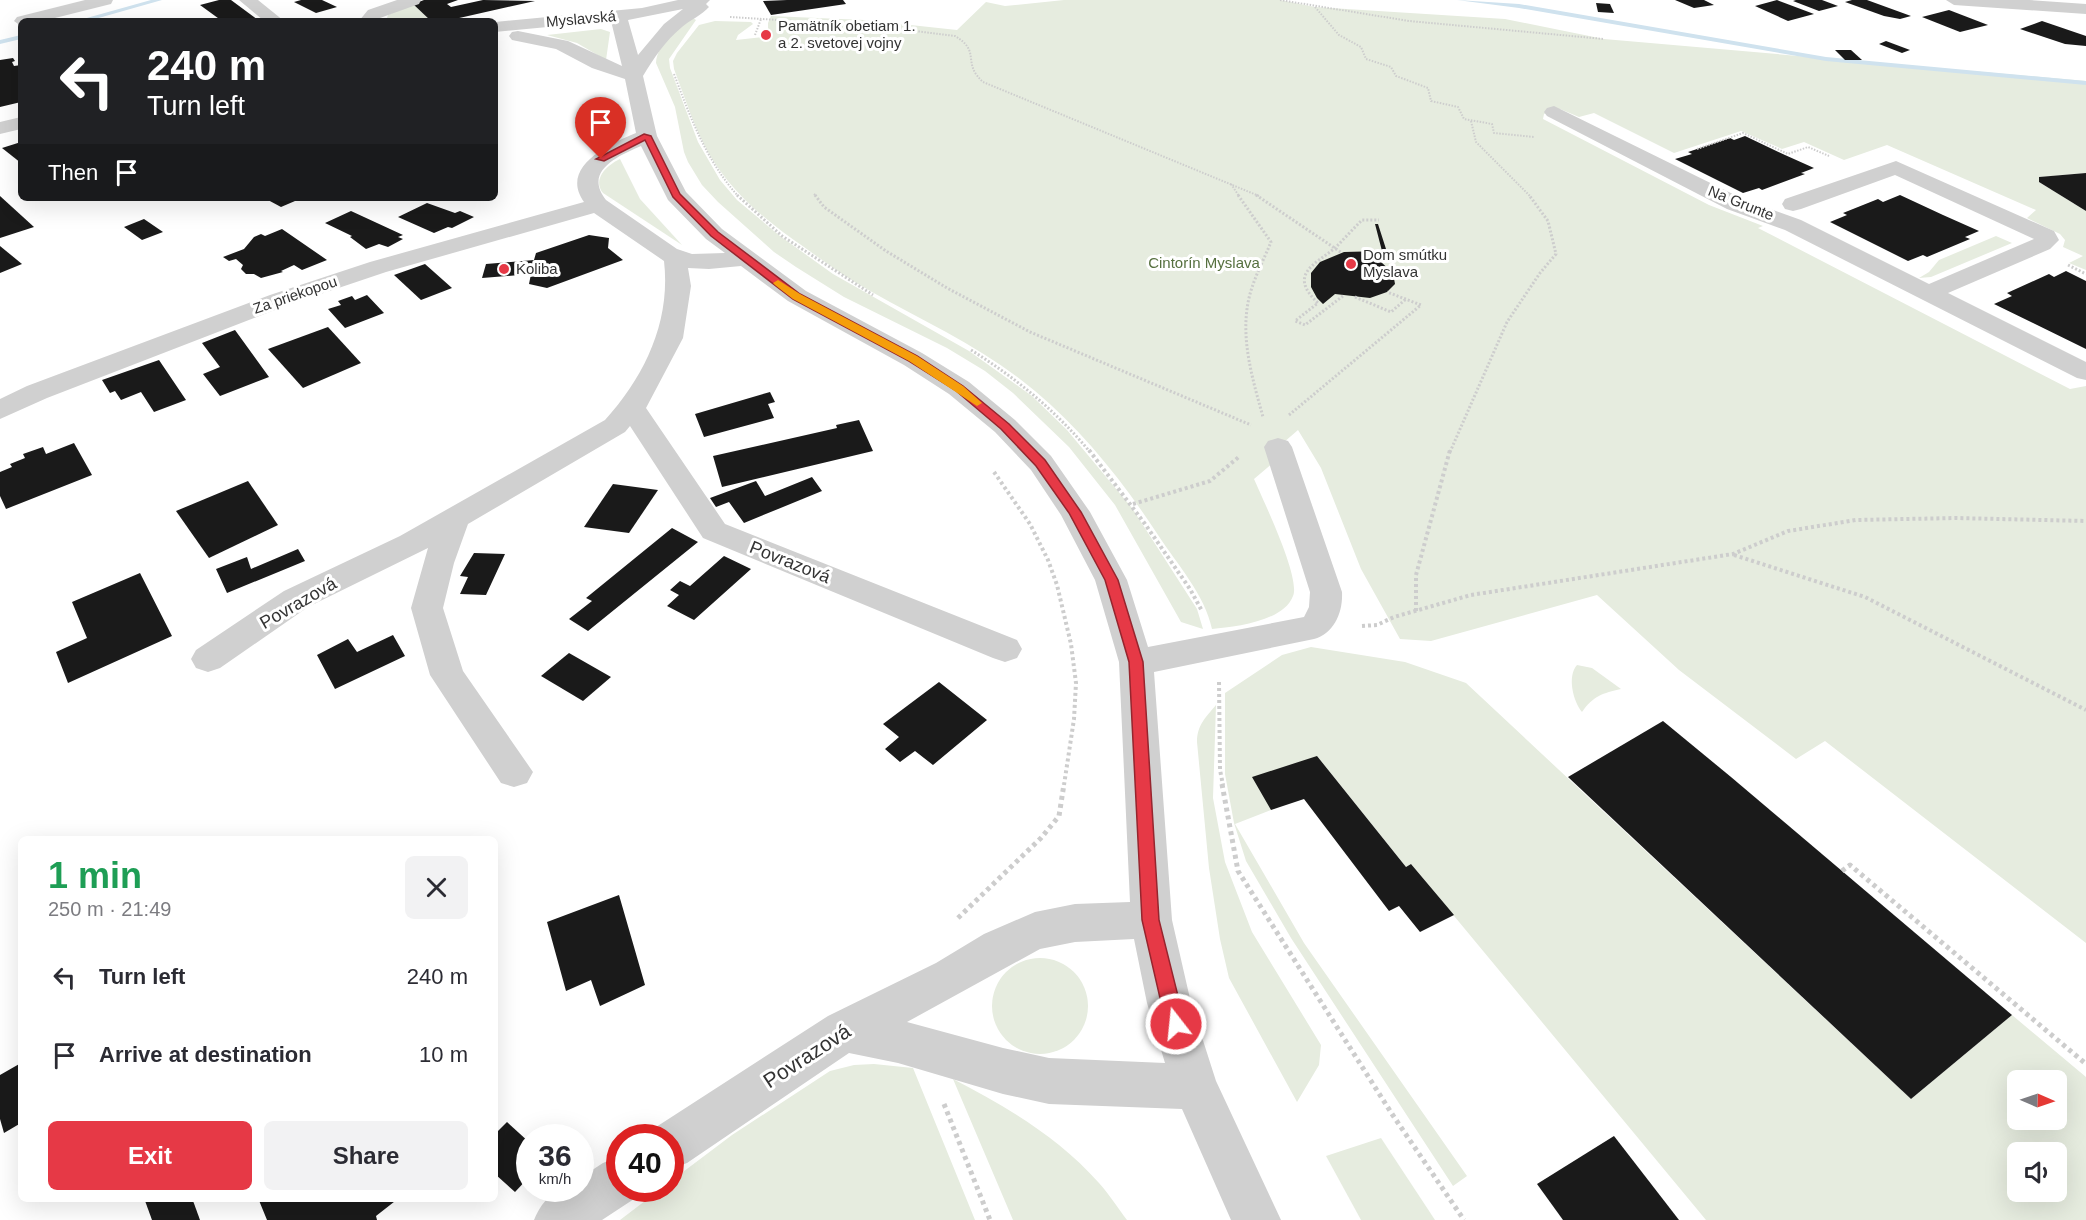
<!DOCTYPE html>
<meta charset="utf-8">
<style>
body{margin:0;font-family:Arial,sans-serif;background:#f2f2f3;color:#2b2b33;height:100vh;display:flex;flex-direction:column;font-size:22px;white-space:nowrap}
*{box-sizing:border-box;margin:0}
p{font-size:20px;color:#7c7c81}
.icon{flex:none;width:33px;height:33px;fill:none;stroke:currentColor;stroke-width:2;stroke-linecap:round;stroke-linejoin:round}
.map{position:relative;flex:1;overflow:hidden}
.side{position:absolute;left:18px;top:836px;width:480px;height:366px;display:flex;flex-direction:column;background:#fff;border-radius:9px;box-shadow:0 6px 24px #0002}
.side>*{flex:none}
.banner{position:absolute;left:18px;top:18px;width:480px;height:183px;border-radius:9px;box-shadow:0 6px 24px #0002;background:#202124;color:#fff;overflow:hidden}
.needle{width:39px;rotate:92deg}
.buttons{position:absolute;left:2007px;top:1070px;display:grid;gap:12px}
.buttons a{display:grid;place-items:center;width:60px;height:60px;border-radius:9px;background:#fff;box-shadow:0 6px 24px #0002;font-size:30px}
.speed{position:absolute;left:516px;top:1124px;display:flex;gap:12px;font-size:30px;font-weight:700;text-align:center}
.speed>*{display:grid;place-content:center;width:78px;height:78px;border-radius:50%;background:#fff;box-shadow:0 6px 24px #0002;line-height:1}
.speed small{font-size:15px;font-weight:400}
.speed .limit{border:9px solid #d22;background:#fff;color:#111}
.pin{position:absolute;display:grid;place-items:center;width:51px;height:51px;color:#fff;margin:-62px -26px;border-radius:50% 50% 50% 0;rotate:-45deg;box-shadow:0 0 6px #0007}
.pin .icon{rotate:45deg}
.me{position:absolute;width:66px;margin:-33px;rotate:344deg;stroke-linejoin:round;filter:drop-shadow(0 0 4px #0008)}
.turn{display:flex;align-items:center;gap:21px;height:126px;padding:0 30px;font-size:27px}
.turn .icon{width:78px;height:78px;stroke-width:2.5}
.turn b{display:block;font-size:42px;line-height:51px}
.then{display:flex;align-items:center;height:57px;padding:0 30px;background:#0003;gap:12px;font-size:22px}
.round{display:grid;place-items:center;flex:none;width:63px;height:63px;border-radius:9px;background:#f2f2f3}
.headline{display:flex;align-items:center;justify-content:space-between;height:102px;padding:0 30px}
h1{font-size:36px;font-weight:600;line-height:45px;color:#1e9e55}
.action{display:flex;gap:12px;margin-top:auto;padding:12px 30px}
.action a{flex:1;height:69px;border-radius:9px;background:#e63946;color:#fff;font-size:24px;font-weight:600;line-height:69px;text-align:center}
.action a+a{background:#f2f2f3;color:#2b2b33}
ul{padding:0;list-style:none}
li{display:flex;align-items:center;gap:18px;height:78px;padding:0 30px}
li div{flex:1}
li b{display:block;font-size:22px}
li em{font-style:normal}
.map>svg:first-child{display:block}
.green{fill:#e6ecdf;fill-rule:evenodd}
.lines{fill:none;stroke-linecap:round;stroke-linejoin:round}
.stream{fill:#cfe2ee;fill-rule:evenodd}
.building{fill:#1a1a1a}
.path-far3{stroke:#cdcdcd;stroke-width:2;stroke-dasharray:1.5 1.5;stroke-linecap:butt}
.path-far2{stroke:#cdcdcd;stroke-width:3;stroke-dasharray:2 2;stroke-linecap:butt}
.path-far1{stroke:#cdcdcd;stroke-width:4;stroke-dasharray:3 3;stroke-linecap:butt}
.path{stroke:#cdcdcd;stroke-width:5;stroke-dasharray:4 4;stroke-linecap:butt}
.minor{fill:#d0d0d0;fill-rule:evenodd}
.route{fill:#e63946;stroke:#96252e;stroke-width:1.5}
.slow{fill:#f59e0b}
.poi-dot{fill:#e63946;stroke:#fff;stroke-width:2}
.labels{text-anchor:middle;stroke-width:6;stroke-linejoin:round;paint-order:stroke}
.far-street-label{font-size:15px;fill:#333;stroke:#fff}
.far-poi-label{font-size:15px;fill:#333;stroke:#fff;text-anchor:start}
.far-park-label{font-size:15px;fill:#56703f;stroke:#fff}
.street-label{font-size:18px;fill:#333;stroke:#fff}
.near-street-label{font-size:21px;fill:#333;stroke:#fff}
</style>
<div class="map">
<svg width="2086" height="1220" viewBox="0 0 2086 1220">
<rect width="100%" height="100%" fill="#fff"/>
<g class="green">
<path d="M1064 0H1280L1315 7 1505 19 1604 39 2086 81V173L2040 177 2039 182 2086 211V270L2069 263 2083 256 2063 247 2065 240 2060 234 2027 218 2036 210 1887 145 1844 160 1804 142 1782 149 1741 131 1674 153 1594 113 1579 117 1560 109 1544 114 1543 119 1709 205 1763 226 1758 228 2070 389 2086 386V943L1825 741 1796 759 1679 670 1597 595 1431 641 1400 639 1361 569 1321 468 1298 430 1269 455 1273 463 1254 479C1263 500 1301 578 1293 596 1284 621 1236 627 1212 629 1205 595 1177 564 1158 535 1124 483 1083 431 1035 391 987 350 927 323 872 292 848 279 826 263 804 247 773 226 743 202 721 172 698 141 687 103 674 69L673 61 677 53 699 25 715 21 751 22 753 24 738 35 736 40 763 37 768 33V23L771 16 864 20 957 30 986 2 1005 6Z"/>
<polygon points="413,4 431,21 386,21 388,15"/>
<path d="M693 18 696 20 669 59 670 68 698 142 720 180 737 200 780 236 833 274 969 351 1032 396 1067 430 1132 508 1197 609 1203 629 1181 622 1115 505 1069 447 1013 393 985 371 947 348 844 297 796 267 774 252 718 202 702 185 688 162 684 152 675 107 656 63C657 44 678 26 693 18Z"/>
<polygon points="601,29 610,32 606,60 577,43 547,35"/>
<path d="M620 159 640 199 682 245 603 193C592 179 607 165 620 159Z"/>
<polygon points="1996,236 2012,243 1931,277 1919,278 1929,272 1939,260"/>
<path d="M1311 647 1405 662 1466 683 1911 1099 2012 1015 2086 1077V1220H1706L1411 864 1406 867 1317 756 1271 810 1235 824 1304 943 1467 1176 1453 1186 1291 938 1246 861 1234 823 1225 774V693L1282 655ZM2018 1080H2056V1119H2018ZM2018 1152H2056V1191H2018Z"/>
<path d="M1577 665 1592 668 1621 689C1603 693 1593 696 1582 712 1573 701 1567 676 1577 665Z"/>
<path d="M1216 705 1213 798 1225 862 1252 932 1321 1045 1319 1065 1297 1102 1229 978 1220 939 1209 868 1197 742C1197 725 1206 717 1216 705Z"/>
<circle cx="1040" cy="1006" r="48"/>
<polygon points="874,1064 913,1068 975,1220 620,1220 662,1188 670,1188 671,1181 732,1135 830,1071 854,1065"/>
<path d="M953 1079C1007 1107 1058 1137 1099 1183 1109 1194 1118 1208 1127 1220H1013Z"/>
<polygon points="1381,1138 1435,1220 1361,1220 1326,1156"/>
</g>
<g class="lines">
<g class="stream">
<polygon points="151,0 162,0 88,21 76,21"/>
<polygon points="1457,0 1519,4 1826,57 2086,81 2086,85 1826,61 1519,8"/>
<polygon points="21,35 21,39 0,44 0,40"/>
</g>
</g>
<g class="building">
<polygon points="219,0 231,0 258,20 222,21 200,5"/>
<polygon points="301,0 322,0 337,7 316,13 294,2"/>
<polygon points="424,0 458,0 447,4 451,7 483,0 535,1 446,21 431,21 413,4"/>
<polygon points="787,0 843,0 846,4 771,15 763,1"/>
<polygon points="1675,0 1704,0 1714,5 1694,8"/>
<polygon points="1777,0 1814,14 1788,21 1755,6"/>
<polygon points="1796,0 1822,0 1838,6 1819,11 1793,1"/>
<polygon points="1852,0 1867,0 1911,16 1900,19 1884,16 1845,2"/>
<polygon points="1596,3 1610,4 1614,13 1598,12"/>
<polygon points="1949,10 1988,25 1960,32 1922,17"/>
<polygon points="2042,21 2086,36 2086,46 2065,44 2020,29"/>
<polygon points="1886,41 1910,50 1902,53 1879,44"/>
<polygon points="1835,50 1851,50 1862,60 1845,60"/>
<polygon points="13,58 15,61 12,62 14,66 21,65 21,102 0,107 0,60"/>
<polygon points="1745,136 1785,155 1814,168 1801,173 1805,174 1762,190 1759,188 1743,193 1675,159 1692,154 1688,152 1730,138 1734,140"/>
<polygon points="21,142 21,163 2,148"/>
<polygon points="2086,173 2086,211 2039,182 2039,177"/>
<polygon points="1900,195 1943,215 1979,231 1965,237 1970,239 1927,257 1923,255 1908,261 1830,222 1847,215 1843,213 1878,199 1883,202"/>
<polygon points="0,196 34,227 0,238"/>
<polygon points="273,198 302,198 281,207 268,200"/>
<polygon points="427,203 455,213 460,211 474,217 452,228 448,227 434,233 398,217"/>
<polygon points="351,211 403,235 398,237 403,239 388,247 379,244 366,249 350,237 352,236 325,223"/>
<polygon points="144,219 163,232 142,240 124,227"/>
<polygon points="1375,224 1378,224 1386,249 1381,262 1393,273 1395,284 1387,292 1370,298 1335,294 1323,304 1317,298 1311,287 1311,273 1320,262 1344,252 1382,251"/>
<polygon points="282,229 327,260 302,270 294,265 281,271 283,272 261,278 254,274 246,274 241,269 243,265 236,259 229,261 223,257 244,249 254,237 261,234 265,236"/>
<polygon points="589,235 609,238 608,248 623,260 547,288 529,284 531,274 482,278 486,264 534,260 536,253"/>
<polygon points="0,246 22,264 0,273"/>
<polygon points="425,264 452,288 421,300 394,275"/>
<polygon points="2066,271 2086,281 2086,349 1994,304 2012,296 2007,293 2049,274 2054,277"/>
<polygon points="367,295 384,313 345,328 328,309 341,305 338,301 352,296 355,300"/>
<polygon points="328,327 361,363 303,388 268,349"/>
<polygon points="235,330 269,377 220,396 203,374 220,367 202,343"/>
<polygon points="159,360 186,400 154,412 141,392 121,400 115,391 110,393 102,380"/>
<polygon points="770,392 775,402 768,404 774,418 704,437 695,414"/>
<polygon points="859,420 873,451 722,487 713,456 837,428 836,425"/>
<polygon points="74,443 92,475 6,509 0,496 0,472 12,467 10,464 25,458 23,454 43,447 46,454"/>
<polygon points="812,477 822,491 744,523 729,502 716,507 710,498 756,481 765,496"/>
<polygon points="248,481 278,525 209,558 176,511"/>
<polygon points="613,484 658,490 629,533 584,527"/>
<polygon points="672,528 698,542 588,631 569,619 592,601 586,598"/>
<polygon points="298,549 305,561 227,593 216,569 247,557 251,569"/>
<polygon points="474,553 505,554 486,595 460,594 468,577 460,576"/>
<polygon points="724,556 751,569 694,620 667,606 679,595 670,590 680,581 690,586"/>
<polygon points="140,573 172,636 68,683 56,652 87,638 72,602"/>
<polygon points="393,635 405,656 335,689 317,655 348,639 357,652"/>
<polygon points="569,653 611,677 583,701 541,676"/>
<polygon points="939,682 987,720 933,765 915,751 900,762 885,749 899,737 883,724"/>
<polygon points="1663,721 1731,777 2012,1015 1911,1099 1568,777"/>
<polygon points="1317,756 1406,867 1411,864 1454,915 1420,932 1399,906 1389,911 1304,799 1271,810 1252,777"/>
<polygon points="619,895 645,985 600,1006 591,980 566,991 547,922"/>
<polygon points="21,1063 21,1123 4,1133 0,1119 0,1075"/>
<polygon points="507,1122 530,1143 530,1176 515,1192 495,1174 495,1134"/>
<polygon points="1614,1136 1679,1220 1563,1220 1537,1184"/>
<polygon points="144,1198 192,1198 200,1220 152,1220"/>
<polygon points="258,1198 399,1198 376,1216 377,1220 267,1220"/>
</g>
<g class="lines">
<g class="path-far3">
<polyline points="1280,0 1409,21 1604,39"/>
<polyline points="1315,7 1339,35 1361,47 1366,59 1391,67 1396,76 1428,88 1431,101 1458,107 1464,119 1492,124 1494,133 1534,137"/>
<path d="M730 17 875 26 955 36C982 52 961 62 983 82L1259 196"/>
<polyline points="755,35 761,19"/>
<path d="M674 74C691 119 706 160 738 196"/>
<polyline points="1471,121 1476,142 1530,196"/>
<polyline points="1697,149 1743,133 1788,154 1808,147 1829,156"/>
<polyline points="1231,184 1239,196"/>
<polyline points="814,194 816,196"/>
</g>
<g class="path-far2">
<polyline points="737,195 782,236 873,295"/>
<polyline points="815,195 824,207 886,251 947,288 1030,332 1251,425"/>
<path d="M1238 195 1271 242C1264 259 1255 276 1250 294 1239 335 1252 377 1263 417"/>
<polyline points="1256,195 1342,253"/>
<polyline points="2068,265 2086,274"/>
<path d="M1343 296 1305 325 1295 321 1318 303C1287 274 1316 264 1335 248 1344 239 1353 229 1362 220H1379"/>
<polyline points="1355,297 1391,312 1406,299"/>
<path d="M971 350C1016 378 1056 411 1090 452"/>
<polyline points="1289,415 1421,305 1387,292"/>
<polyline points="1450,452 1507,322 1540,273 1556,254 1548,221 1529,195"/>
</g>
<g class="path-far1">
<polyline points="1089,450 1145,524 1190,589 1202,611"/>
<polyline points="994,472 1030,524 1048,560 1057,585 1071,644 1076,683 1074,719 1064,785"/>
<polyline points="1133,504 1210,481 1240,456"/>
<polyline points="1734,555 1865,597 2086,710"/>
<polyline points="1416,611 1416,575 1450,450"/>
<polyline points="1362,626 1377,625 1394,617 1471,595 1733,554 1788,531 1856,520 1956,518 2086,521"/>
<polyline points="1219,682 1220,770 1223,785"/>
</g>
<g class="path">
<polyline points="1222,784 1238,871 1392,1114 1464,1220"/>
<polyline points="1842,871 1850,865 2086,1064"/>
<polyline points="958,918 1041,838 1059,816 1064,784"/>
<polyline points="944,1104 990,1220"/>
</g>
<g class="minor">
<polygon points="85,0 113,0 111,4 43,21 21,21 21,26 14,21 17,17"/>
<polygon points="239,0 258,0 284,21 264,21"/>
<polygon points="397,0 421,0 419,4 380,18 377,21 359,21 368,10"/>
<path d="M678 0H710L706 4 709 7C702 15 690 20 682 27 665 41 654 58 643 76L657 136 686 192 722 229 806 291 922 353 969 382 1015 420 1051 456 1090 512 1127 580 1148 647 1304 617 1309 607 1310 592 1264 447 1268 441 1278 438 1288 441 1292 447 1342 592C1343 613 1334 633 1314 639L1154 672 1172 920 1191 1003 1216 1081 1281 1220H1231L1182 1109 1049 1104 1003 1094 898 1063 849 1053 687 1163 670 1169V1137H650L653 1129 828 1016 936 963 984 934 1035 912 1075 904 1130 902 1119 662 1095 580 1061 515 1031 470 995 432 949 394 904 365 788 301 741 266 709 269 688 268 691 286 683 338 646 408 725 524 1017 640 1022 649 1017 658 1005 662 993 658 703 538 630 426 625 432 468 524 454 563 443 608 463 671 533 772 527 783 514 787 501 783 430 675 411 608 428 548 308 607 220 668 208 672 196 668 191 659 196 650 284 591 400 536 605 420C645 376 671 321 664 261L594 213 386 272 288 305 47 398 0 419V399L27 386 270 295 370 262 584 202C559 167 609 144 636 133L625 79 592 68 556 49 512 40 509 36 512 32 518 31 568 41 622 66 611 21 495 32V22L642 8ZM683 9 664 24 638 55 628 20ZM641 146 668 200 706 239 725 253 692 254 677 249 606 200C583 171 618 156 641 146ZM1134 939 1147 1003 1165 1063 1049 1058 1003 1048 907 1022 1040 949 1075 942Z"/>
<polygon points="1946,0 2029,0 2086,4 2086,14 1954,5"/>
<polygon points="1554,106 1743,199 1801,220 1929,284 2034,239 1895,175 1801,209 1793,211 1785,209 1782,204 1785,199 1896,161 2054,231 2059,240 2050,249 1948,293 2086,362 2086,380 2077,378 1785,230 1727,209 1547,116 1544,112 1547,108"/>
<polygon points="21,117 21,129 0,134 0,122"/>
<path d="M620 1156V1188H641L637 1197 602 1220H534C544 1197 555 1188 580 1188V1178L603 1163Z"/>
</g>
</g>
<polygon class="route" points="644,134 651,136 680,194 718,232 800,294 917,356 963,386 1009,424 1045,460 1081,512 1118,580 1143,662 1159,920 1185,1024 1182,1030 1176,1033 1169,1030 1166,1024 1142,920 1129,662 1105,580 1069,513 1036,466 1001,429 955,390 909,361 793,299 711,236 673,197 645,140 604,161 596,159"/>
<polygon class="slow" points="778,280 800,294 917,356 963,386 982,403 977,406 909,361 793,299 775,285 773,283"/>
<g class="poi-dot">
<circle cx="766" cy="35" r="6"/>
<circle cx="1351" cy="264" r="6"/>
<circle cx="504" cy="269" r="6"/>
</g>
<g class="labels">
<g class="far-street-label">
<text transform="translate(581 19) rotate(-5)" y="5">Myslavská</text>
<text transform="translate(1741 203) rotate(22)" y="5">Na Grunte</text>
<text transform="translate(295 295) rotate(-19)" y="5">Za priekopou</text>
</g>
<g class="far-poi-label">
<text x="778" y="31">Pamätník obetiam 1.<tspan x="778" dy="17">a 2. svetovej vojny</tspan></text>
<text x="1363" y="260">Dom smútku<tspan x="1363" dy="17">Myslava</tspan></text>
<text x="516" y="274">Koliba</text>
</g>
<g class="far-park-label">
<text x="1204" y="268">Cintorín Myslava</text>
</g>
<g class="street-label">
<text transform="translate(790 562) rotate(22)" y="6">Povrazová</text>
<text transform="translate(298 603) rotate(-30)" y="6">Povrazová</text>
</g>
<g class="near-street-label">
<text transform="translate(807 1056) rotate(-33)" y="7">Povrazová</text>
</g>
</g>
</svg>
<div class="buttons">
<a><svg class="needle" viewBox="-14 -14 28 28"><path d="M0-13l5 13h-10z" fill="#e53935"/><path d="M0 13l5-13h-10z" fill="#7c7c81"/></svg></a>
<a><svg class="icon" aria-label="sound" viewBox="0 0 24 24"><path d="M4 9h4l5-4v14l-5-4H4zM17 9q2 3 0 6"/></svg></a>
</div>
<div class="speed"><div>36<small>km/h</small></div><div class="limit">40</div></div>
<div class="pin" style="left:601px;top:159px;background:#d93025"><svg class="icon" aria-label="arrive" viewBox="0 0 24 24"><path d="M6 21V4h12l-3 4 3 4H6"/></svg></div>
<svg class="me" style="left:1176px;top:1024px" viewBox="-20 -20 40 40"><circle r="17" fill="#e63946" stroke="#fff" stroke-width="3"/><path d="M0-11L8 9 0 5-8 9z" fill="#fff"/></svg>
<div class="banner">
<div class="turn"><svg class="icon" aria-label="left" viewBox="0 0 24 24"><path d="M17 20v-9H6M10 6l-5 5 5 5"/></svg><div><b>240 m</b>Turn left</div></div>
<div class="then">Then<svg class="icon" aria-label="arrive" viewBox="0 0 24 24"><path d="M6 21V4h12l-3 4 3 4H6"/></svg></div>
</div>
<section class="side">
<div class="headline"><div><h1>1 min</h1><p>250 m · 21:49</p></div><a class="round"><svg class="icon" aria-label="close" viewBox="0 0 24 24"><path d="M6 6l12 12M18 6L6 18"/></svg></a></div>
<ul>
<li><svg class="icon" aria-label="left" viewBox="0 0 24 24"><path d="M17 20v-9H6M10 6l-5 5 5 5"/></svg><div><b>Turn left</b></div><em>240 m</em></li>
<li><svg class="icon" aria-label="arrive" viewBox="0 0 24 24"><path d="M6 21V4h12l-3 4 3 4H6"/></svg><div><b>Arrive at destination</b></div><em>10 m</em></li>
</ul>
<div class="action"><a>Exit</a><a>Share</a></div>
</section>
</div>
